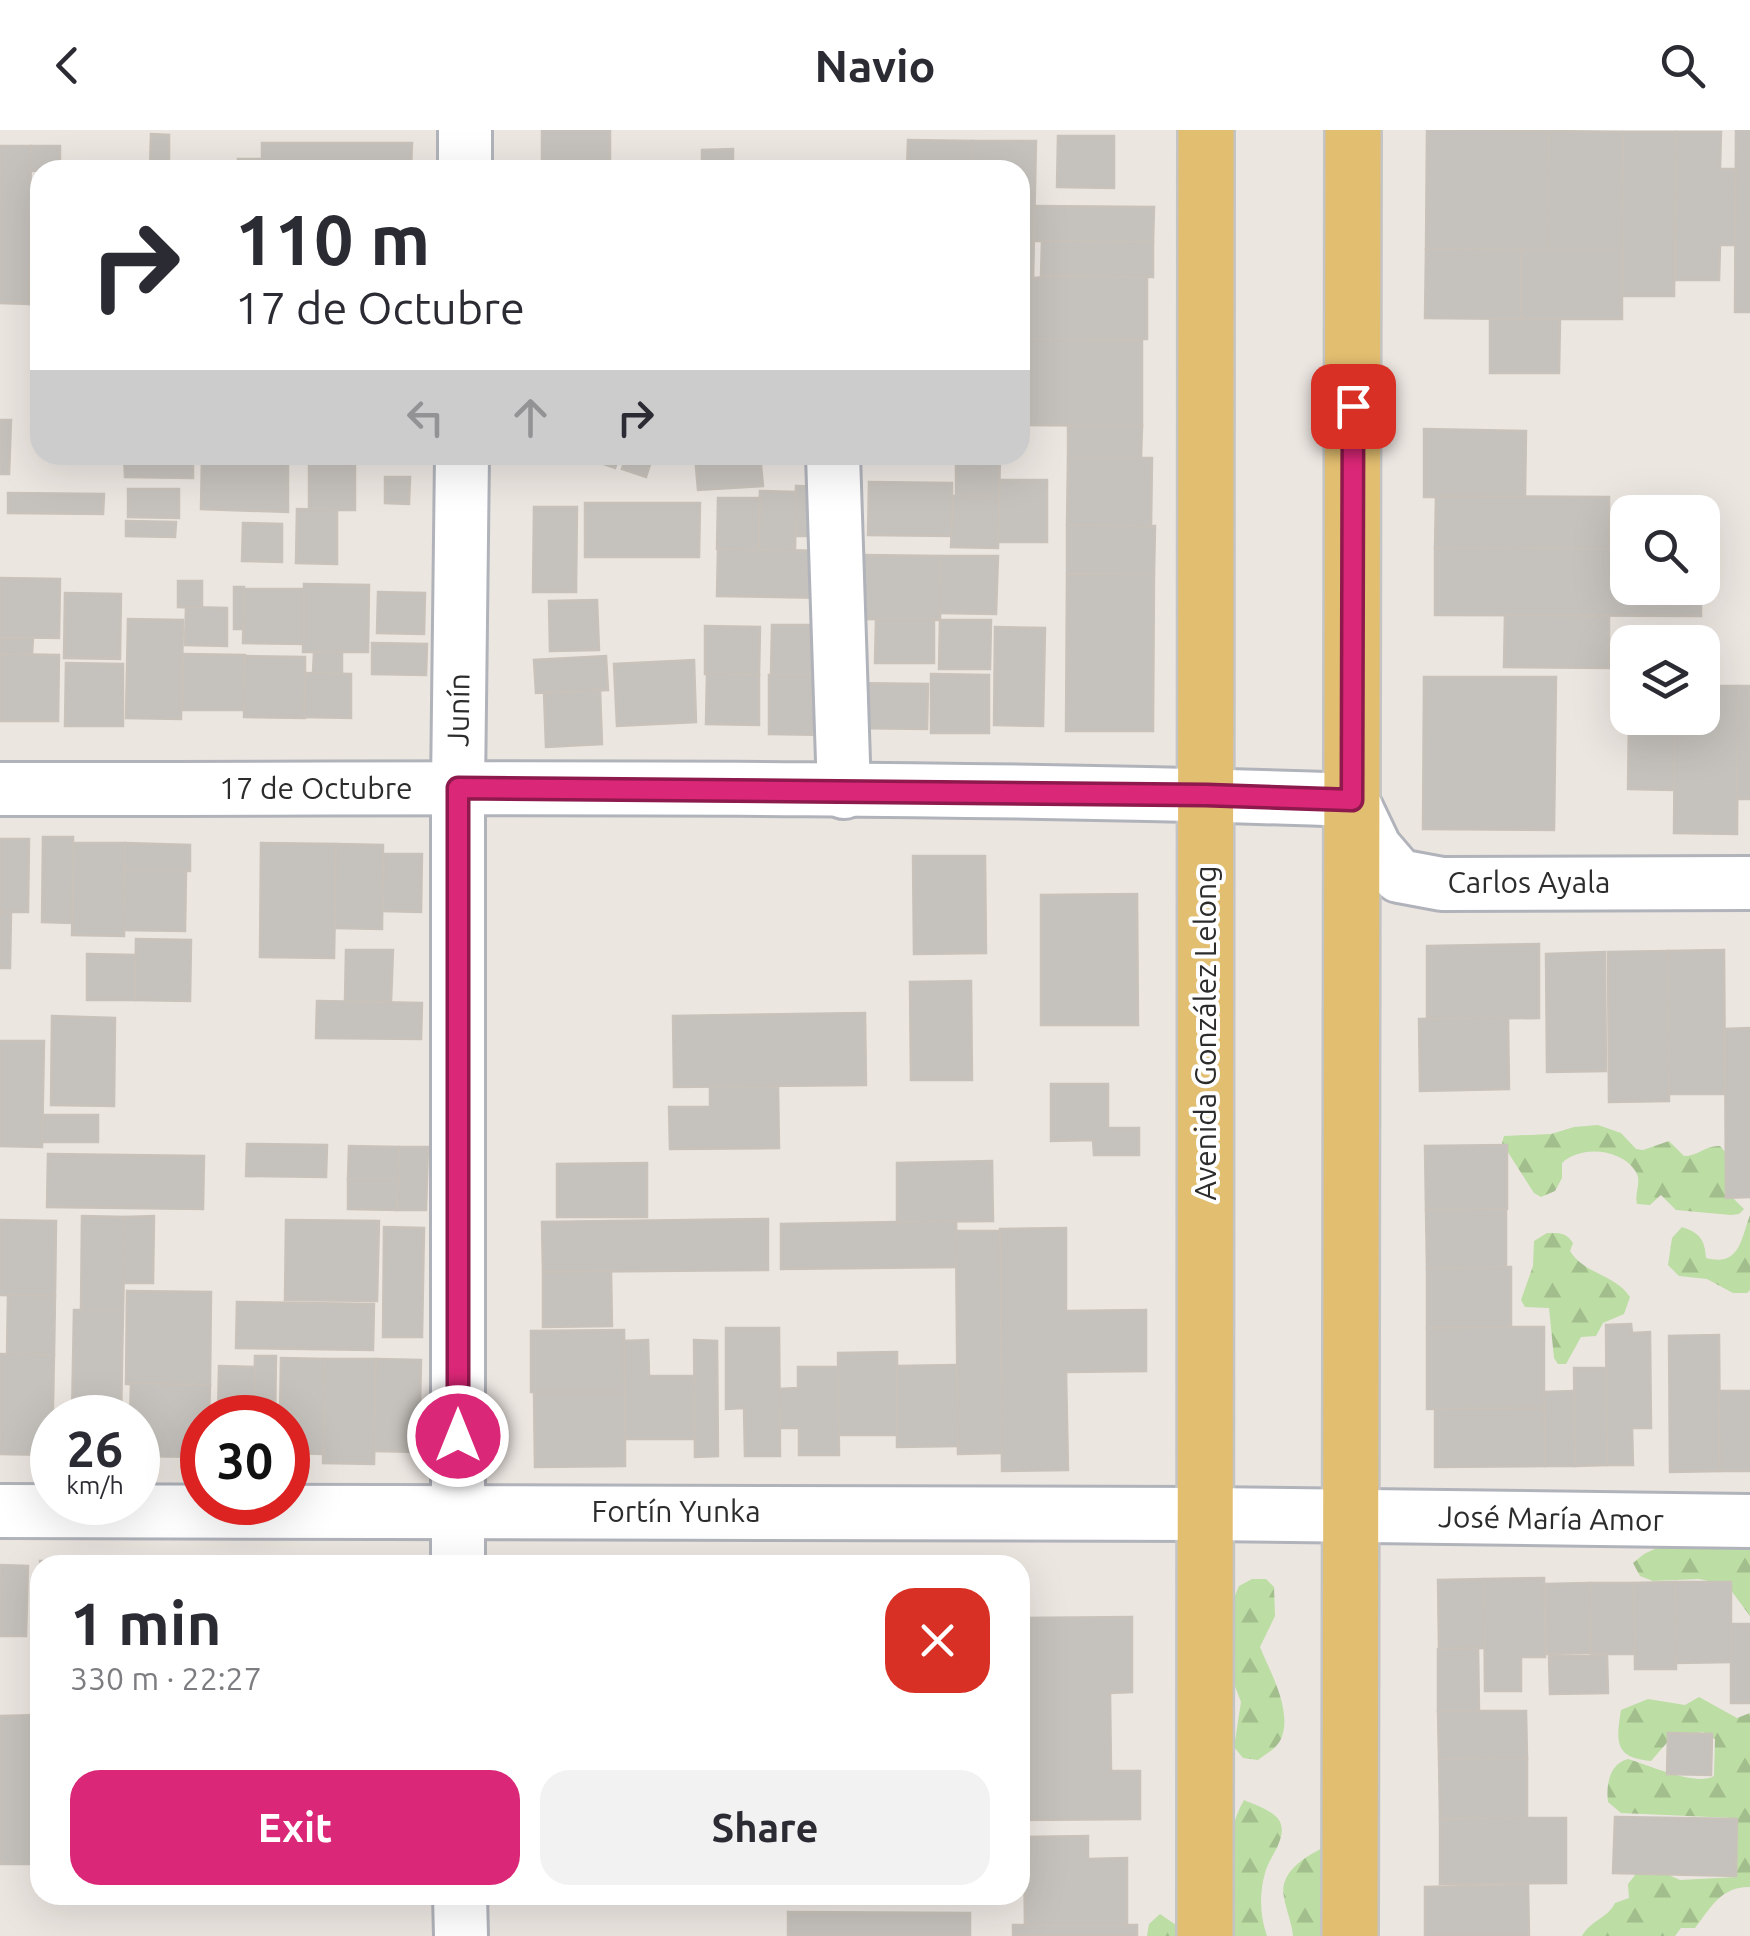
<!DOCTYPE html>
<meta charset="utf-8">
<style>
body{margin:0;font-family:Ubuntu,sans-serif;background:#f2f2f3;color:#2b2b33;height:100vh;display:flex;flex-direction:column;font-size:38px;white-space:nowrap}
*{box-sizing:border-box;margin:0}
p{font-size:32px;color:#7c7c81}
.icon{flex:none;width:55px;height:55px;fill:none;stroke:currentColor;stroke-width:2;stroke-linecap:round;stroke-linejoin:round}
.map{position:relative;flex:1;overflow:hidden}
.panel{position:absolute;left:30px;top:1425px;width:1000px;height:350px;display:flex;flex-direction:column;background:#fff;border-radius:30px;box-shadow:0 10px 40px #0002}
.panel>*{flex:none}
.hud{position:absolute;left:30px;top:30px;width:1000px;height:305px;border-radius:30px;box-shadow:0 10px 40px #0002;background:#fff;color:#2b2b33;overflow:hidden}
.controls{position:absolute;left:1610px;top:365px;display:grid;gap:20px}
.controls a{display:grid;place-items:center;width:110px;height:110px;border-radius:20px;background:#fff;box-shadow:0 10px 40px #0002;font-size:50px}
.speed{position:absolute;left:30px;top:1265px;display:flex;gap:20px;font-size:50px;font-weight:700;text-align:center}
.speed>*{display:grid;place-content:center;width:130px;height:130px;border-radius:50%;background:#fff;box-shadow:0 10px 40px #0002;line-height:1}
.speed small{font-size:25px;font-weight:400}
.speed .limit{border:15px solid #d22;background:#fff;color:#111}
.pin{position:absolute;display:grid;place-items:center;width:85px;height:85px;color:#fff;margin:-42px;border-radius:20px;box-shadow:0 5px 15px #0006}
.me{position:absolute;width:110px;margin:-55px;rotate:0deg;stroke-linejoin:round;filter:drop-shadow(0 0 8px #0008)}
.turn{display:flex;align-items:center;gap:35px;height:210px;padding:0 40px;font-size:45px}
.turn .icon{width:130px;height:130px;stroke-width:2.5}
.turn b{display:block;font-size:70px;line-height:85px}
.lanes{display:flex;align-items:center;height:95px;padding:0 40px;background:#0003;justify-content:center;gap:50px;direction:ltr}
.lanes .off{opacity:.35}
.round{display:grid;place-items:center;flex:none;width:105px;height:105px;border-radius:30px;background:#f2f2f3}
.overview{display:flex;align-items:center;justify-content:space-between;height:170px;padding:0 40px}
h1{font-size:60px;font-weight:700;line-height:75px}
.primary-button{display:flex;gap:20px;margin-top:auto;padding:20px 40px}
.primary-button a{flex:1;height:115px;border-radius:30px;background:#db2777;color:#fff;font-size:40px;font-weight:700;line-height:115px;text-align:center}
.primary-button a+a{background:#f2f2f3;color:#2b2b33}
header{display:flex;justify-content:space-between;align-items:center;height:130px;padding:0 40px;background:#fff;font-size:45px;font-weight:700}
.map>svg:first-child{display:block}
.forest{fill:url(#forest-firs)}
.building{fill:#c5c1bc;stroke:#c8c2ba;stroke-width:2.5}
.lines{fill:none;stroke-linecap:round;stroke-linejoin:round}
.minor-casing{stroke:#b1b3bb;stroke-width:58}
.major-casing{stroke:#c4c4c4;stroke-width:60}
.minor{stroke:#fff;stroke-width:52}
.major{stroke:#e2be70;stroke-width:55}
.route-casing{stroke:#8e194d;stroke-width:25}
.route{stroke:#db2777;stroke-width:18}
.labels{text-anchor:middle;stroke-width:8;stroke-linejoin:round;paint-order:stroke}
.street-label{font-size:30px;fill:#2c2c2c;stroke:#fff}
</style>
<header><svg class="icon" aria-label="back" viewBox="0 0 24 24"><path d="M15 5l-7 7 7 7"/></svg>Navio<svg class="icon" aria-label="search" viewBox="0 0 24 24"><circle cx="10" cy="10" r="6"/><path d="M15 15l6 6"/></svg></header>
<div class="map">
<svg width="1750" height="1806" viewBox="0 0 1750 1806">
<defs>
<pattern id="forest-firs" width="22" height="20" patternUnits="userSpaceOnUse" patternTransform="scale(2.5)"><rect width="22" height="20" fill="#bcdda3"/><path d="M5 1l3.5 6h-7zM16 11l3.5 6h-7z" fill="#a2be8c"/></pattern>
</defs>
<rect width="100%" height="100%" fill="#ece6e1"/>
<g class="forest">
<path d="M1598 995 1621 1003 1636 1019 1643 1020 1669 1011 1684 1026C1698 1026 1706 1015 1720 1016 1733 1029 1732 1047 1729 1064L1744 1079 1739 1084 1731 1085 1676 1080 1661 1065 1650 1075 1637 1074C1634 1063 1642 1052 1636 1042 1622 1018 1580 1015 1562 1033V1048L1555 1061 1541 1067 1534 1063 1502 1013 1504 1006 1551 1004 1574 997Z"/>
<path d="M1750 1085V1160L1747 1163H1733L1707 1149 1679 1146 1668 1135 1672 1108 1682 1097C1700 1103 1705 1110 1706 1128 1740 1137 1741 1109 1750 1085Z"/>
<path d="M1547 1103C1559 1103 1566 1102 1573 1113L1570 1121C1584 1144 1616 1145 1630 1167L1624 1184 1603 1193 1596 1206 1581 1207 1566 1234H1558L1554 1228 1549 1178 1525 1177 1521 1170 1533 1136 1534 1111Z"/>
<polygon points="1686,1404 1750,1408 1750,1486 1727,1455 1699,1449 1653,1451 1640,1446 1633,1433 1644,1424"/>
<path d="M1252 1449H1266L1274 1457 1275 1486 1260 1517C1270 1542 1293 1581 1281 1609 1277 1618 1266 1624 1258 1630L1243 1628 1234 1617 1241 1572 1225 1530 1221 1499 1239 1456Z"/>
<path d="M1699 1567 1737 1588 1750 1583V1757C1722 1756 1711 1777 1695 1798H1681L1675 1806H1582C1591 1790 1608 1788 1615 1773L1629 1768 1628 1754 1639 1740H1658L1680 1750 1736 1747 1738 1696 1732 1688 1621 1683 1608 1672C1606 1655 1609 1634 1628 1629 1649 1635 1696 1657 1714 1646L1715 1609 1703 1602 1672 1607 1651 1631C1614 1628 1616 1611 1621 1580L1648 1569 1685 1575Z"/>
<path d="M1244 1670C1255 1675 1272 1680 1279 1690 1289 1707 1269 1727 1265 1743 1259 1764 1260 1786 1267 1806H1227C1243 1758 1215 1721 1244 1670Z"/>
<path d="M1333 1713 1364 1806H1293C1292 1793 1286 1780 1284 1767 1278 1739 1312 1723 1333 1713Z"/>
<polygon points="1160,1784 1192,1806 1147,1806 1149,1794"/>
</g>
<g class="building">
<rect x="542" y="0" width="68" height="40"/>
<polygon points="1427,0 1549,1 1548,120 1426,119"/>
<polygon points="1736,0 1750,0 1750,182 1735,182"/>
<polygon points="1549,1 1623,2 1622,120 1548,120"/>
<polygon points="1623,2 1676,2 1674,166 1622,166"/>
<polygon points="1676,2 1721,2 1720,39 1736,39 1735,115 1720,115 1719,150 1675,150"/>
<polygon points="151,4 169,5 169,40 150,40"/>
<polygon points="1058,6 1114,6 1114,58 1057,57"/>
<polygon points="908,10 972,11 972,40 907,40"/>
<polygon points="972,11 1036,11 1033,149 1020,149 1020,40 972,40"/>
<polygon points="262,13 412,13 411,40 262,40"/>
<polygon points="0,16 31,16 29,174 0,173"/>
<polygon points="31,16 60,16 60,40 30,41"/>
<polygon points="733,19 733,33 756,32 756,40 702,40 702,20"/>
<polygon points="238,29 262,29 262,40 237,40"/>
<polygon points="814,33 814,40 769,40 769,34"/>
<rect x="193" y="35" width="44" height="5"/>
<polygon points="1035,76 1154,77 1153,112 1035,111"/>
<polygon points="30,88 40,88 40,174 29,174"/>
<polygon points="1042,111 1153,112 1153,147 1041,146"/>
<polygon points="1426,119 1521,120 1521,189 1425,188"/>
<rect x="1521" y="120" width="101" height="69"/>
<polygon points="1047,147 1147,147 1147,209 1020,209 1020,149"/>
<polygon points="1490,189 1560,189 1559,243 1490,243"/>
<polygon points="1020,209 1142,210 1142,296 1020,295"/>
<polygon points="0,290 11,290 9,344 0,344"/>
<polygon points="1068,296 1142,296 1141,328 1068,328"/>
<polygon points="1424,299 1526,301 1525,367 1424,367"/>
<polygon points="124,325 193,325 193,348 125,347"/>
<polygon points="202,325 288,327 288,382 201,379"/>
<polygon points="578,325 620,325 615,338"/>
<polygon points="626,325 653,325 646,347 622,339"/>
<polygon points="695,325 760,325 763,356 698,360"/>
<polygon points="956,325 1000,326 999,366 956,366"/>
<polygon points="1068,328 1152,328 1151,396 1067,395"/>
<polygon points="309,333 355,334 355,380 309,380"/>
<polygon points="385,347 410,347 409,374 385,373"/>
<polygon points="1000,350 1047,350 1047,412 998,412"/>
<polygon points="869,352 952,353 952,406 868,405"/>
<polygon points="796,356 830,357 829,406 795,406"/>
<polygon points="128,359 179,359 179,388 128,387"/>
<polygon points="760,361 796,362 795,420 759,420"/>
<polygon points="8,363 104,364 103,384 8,383"/>
<polygon points="953,366 999,366 998,418 951,417"/>
<polygon points="1436,366 1609,367 1609,419 1435,418"/>
<polygon points="718,368 760,368 759,420 717,419"/>
<polygon points="585,373 700,373 699,427 585,427"/>
<polygon points="534,377 577,377 576,462 533,462"/>
<polygon points="297,379 337,380 337,434 296,433"/>
<polygon points="126,391 176,392 175,407 126,406"/>
<polygon points="243,393 282,394 282,432 242,431"/>
<polygon points="1067,395 1155,396 1154,444 1067,443"/>
<polygon points="1435,418 1628,419 1628,458 1701,458 1701,486 1435,485"/>
<polygon points="718,419 828,421 827,468 717,466"/>
<polygon points="863,425 941,426 940,490 863,489"/>
<polygon points="941,426 998,426 996,484 940,483"/>
<polygon points="1067,444 1154,444 1153,601 1066,601"/>
<polygon points="0,448 60,449 59,508 0,507"/>
<polygon points="178,451 202,451 202,478 178,477"/>
<polygon points="304,454 369,455 368,522 303,522"/>
<polygon points="234,457 244,457 243,499 234,499"/>
<polygon points="244,459 304,459 304,514 243,513"/>
<polygon points="378,462 425,463 424,504 377,503"/>
<polygon points="65,463 121,464 120,529 64,528"/>
<polygon points="597,470 599,520 550,521 549,471"/>
<polygon points="186,477 227,478 227,516 185,515"/>
<polygon points="1505,485 1609,486 1609,538 1504,537"/>
<polygon points="128,489 183,490 181,589 126,588"/>
<polygon points="876,489 934,489 934,533 875,533"/>
<polygon points="940,490 991,490 990,539 939,539"/>
<polygon points="772,495 829,495 828,545 771,545"/>
<polygon points="705,496 760,497 759,545 705,544"/>
<polygon points="995,497 1045,498 1043,596 994,595"/>
<polygon points="0,508 33,508 32,524 0,524"/>
<polygon points="372,513 427,514 426,545 372,544"/>
<polygon points="314,522 342,522 342,544 313,543"/>
<polygon points="0,524 59,525 58,591 0,591"/>
<polygon points="183,524 245,525 244,580 182,580"/>
<polygon points="245,526 305,527 305,588 244,587"/>
<polygon points="606,526 608,560 536,563 534,530"/>
<polygon points="694,530 696,592 617,596 614,534"/>
<polygon points="66,533 123,534 123,596 65,596"/>
<polygon points="305,543 351,544 351,588 304,587"/>
<polygon points="707,544 759,545 759,595 706,594"/>
<polygon points="931,544 989,545 989,603 931,603"/>
<polygon points="769,545 828,545 827,605 769,604"/>
<polygon points="1424,547 1556,547 1554,700 1423,699"/>
<polygon points="851,553 928,554 927,599 850,598"/>
<polygon points="1702,556 1738,556 1737,704 1674,703 1675,588 1702,588"/>
<polygon points="1738,556 1750,556 1750,669 1737,669"/>
<polygon points="600,560 602,614 546,617 544,563"/>
<polygon points="1629,588 1675,588 1674,660 1628,659"/>
<polygon points="43,707 73,707 72,793 42,792"/>
<polygon points="0,709 29,709 28,782 0,782"/>
<polygon points="74,713 125,713 124,806 72,805"/>
<polygon points="125,713 190,715 190,741 125,740"/>
<polygon points="261,713 336,714 334,828 260,827"/>
<polygon points="336,714 383,715 382,799 335,798"/>
<polygon points="384,724 422,724 421,782 383,781"/>
<polygon points="913,726 985,726 986,823 914,824"/>
<polygon points="125,740 186,740 185,801 124,800"/>
<polygon points="1137,764 1138,895 1041,895 1041,765"/>
<polygon points="0,782 11,782 10,838 0,838"/>
<polygon points="136,809 191,810 190,871 135,870"/>
<polygon points="1539,814 1539,888 1427,889 1427,816"/>
<polygon points="346,820 393,820 391,872 345,871"/>
<polygon points="1724,820 1725,964 1669,964 1668,821"/>
<polygon points="1668,821 1669,971 1609,972 1608,822"/>
<polygon points="1605,822 1606,941 1547,942 1546,824"/>
<polygon points="87,824 135,825 135,870 87,870"/>
<polygon points="971,851 972,950 911,950 910,852"/>
<polygon points="317,871 422,873 421,909 316,908"/>
<polygon points="865,883 866,955 674,957 673,886"/>
<polygon points="52,886 115,888 114,976 51,975"/>
<polygon points="1508,888 1509,959 1420,961 1419,889"/>
<polygon points="1750,898 1750,1067 1726,1068 1725,899"/>
<polygon points="0,911 44,911 42,1017 0,1016"/>
<polygon points="1051,954 1108,954 1108,998 1139,998 1139,1025 1094,1025 1093,1010 1051,1011"/>
<polygon points="778,956 779,1018 670,1019 669,977 710,977 710,957"/>
<polygon points="43,985 98,985 98,1012 42,1012"/>
<polygon points="247,1014 327,1015 326,1047 246,1046"/>
<polygon points="1507,1015 1507,1079 1426,1080 1425,1016"/>
<polygon points="349,1016 399,1017 398,1049 348,1049"/>
<polygon points="399,1017 428,1017 426,1080 397,1080"/>
<polygon points="48,1024 204,1026 203,1079 47,1077"/>
<polygon points="992,1031 993,1091 897,1092 897,1033"/>
<polygon points="647,1033 647,1087 557,1087 557,1034"/>
<polygon points="348,1049 398,1049 397,1080 348,1079"/>
<polygon points="1506,1079 1506,1137 1427,1138 1426,1080"/>
<polygon points="82,1086 125,1087 123,1180 81,1180"/>
<polygon points="154,1086 153,1153 123,1153 125,1087"/>
<polygon points="768,1089 768,1140 543,1142 542,1092"/>
<polygon points="0,1090 56,1091 55,1166 0,1165"/>
<polygon points="286,1090 379,1091 377,1171 285,1170"/>
<polygon points="956,1091 957,1137 781,1139 781,1094"/>
<polygon points="384,1097 424,1098 422,1207 383,1207"/>
<polygon points="1066,1098 1066,1181 1146,1180 1146,1241 1066,1242 1068,1340 1002,1341 1000,1099"/>
<polygon points="956,1101 1000,1101 1002,1323 958,1324"/>
<polygon points="1506,1137 1511,1137 1511,1197 1427,1198 1427,1138"/>
<polygon points="611,1141 612,1196 543,1197 543,1142"/>
<polygon points="127,1161 211,1162 210,1255 126,1254"/>
<polygon points="8,1165 55,1166 54,1225 7,1224"/>
<polygon points="237,1172 374,1174 373,1220 236,1218"/>
<polygon points="74,1180 123,1180 121,1288 72,1288"/>
<polygon points="1631,1194 1632,1203 1650,1202 1651,1298 1632,1298 1633,1335 1607,1335 1606,1195"/>
<polygon points="1511,1197 1544,1197 1544,1278 1427,1279 1427,1198"/>
<polygon points="726,1198 779,1198 780,1326 745,1326 744,1278 726,1279"/>
<polygon points="624,1200 625,1262 531,1262 531,1201"/>
<polygon points="1719,1205 1720,1341 1670,1342 1669,1206"/>
<polygon points="648,1210 649,1246 694,1246 694,1309 625,1309 624,1211"/>
<polygon points="694,1210 717,1211 718,1326 695,1327"/>
<polygon points="897,1222 897,1305 839,1305 838,1223"/>
<polygon points="0,1224 54,1225 52,1325 0,1324"/>
<polygon points="255,1226 276,1226 275,1288 254,1288"/>
<polygon points="281,1228 325,1229 323,1324 288,1323 288,1288 280,1288"/>
<polygon points="325,1229 376,1229 374,1334 323,1333"/>
<polygon points="376,1229 421,1230 419,1322 374,1321"/>
<polygon points="957,1235 958,1316 897,1317 897,1236"/>
<polygon points="219,1236 255,1237 254,1288 218,1288"/>
<polygon points="798,1237 838,1237 839,1325 799,1325 799,1298 780,1298 779,1259 798,1258"/>
<polygon points="1574,1238 1606,1238 1607,1335 1575,1336"/>
<polygon points="131,1253 210,1255 209,1288 202,1288 202,1327 138,1326 138,1288 130,1288"/>
<polygon points="1574,1261 1575,1336 1545,1336 1544,1262"/>
<polygon points="1719,1261 1750,1261 1750,1341 1720,1341"/>
<polygon points="534,1262 625,1262 625,1336 535,1337"/>
<polygon points="1544,1278 1545,1336 1435,1337 1435,1279"/>
<polygon points="101,1430 101,1435 40,1435 40,1431"/>
<polygon points="0,1435 28,1436 26,1506 0,1506"/>
<polygon points="1544,1448 1545,1527 1521,1527 1521,1561 1485,1561 1484,1449"/>
<polygon points="1484,1449 1485,1518 1439,1519 1438,1450"/>
<polygon points="1675,1452 1731,1452 1731,1532 1676,1533"/>
<polygon points="1675,1452 1676,1539 1635,1539 1634,1453"/>
<polygon points="1590,1453 1590,1523 1547,1524 1546,1454"/>
<polygon points="1590,1453 1634,1453 1635,1524 1591,1524"/>
<polygon points="1132,1487 1132,1562 1110,1563 1111,1641 1140,1641 1140,1689 1020,1690 1020,1488"/>
<rect x="1731" y="1494" width="19" height="79"/>
<polygon points="1478,1518 1479,1581 1438,1581 1438,1519"/>
<polygon points="1549,1526 1607,1526 1608,1563 1550,1564"/>
<polygon points="1438,1581 1526,1581 1527,1628 1439,1629"/>
<polygon points="40,1585 40,1734 0,1734 0,1586"/>
<polygon points="1668,1603 1712,1604 1711,1645 1667,1644"/>
<polygon points="1527,1628 1527,1688 1440,1689 1439,1629"/>
<polygon points="1615,1687 1737,1689 1736,1746 1613,1743"/>
<polygon points="1527,1688 1566,1688 1566,1753 1440,1754 1440,1689"/>
<polygon points="1088,1706 1088,1729 1127,1728 1127,1796 1025,1797 1024,1707"/>
<polygon points="1528,1755 1529,1806 1425,1806 1425,1757"/>
<polygon points="788,1782 970,1783 970,1806 788,1806"/>
<rect x="1013" y="1795" width="124" height="11"/>
</g>
<g class="lines">
<defs>
<g id="minor">
<polyline points="465,40 465,0"/>
<polyline points="833,325 844,662"/>
<path d="M0 659C450 659 902 654 1352 670L1375 718 1399 746 1442 754 1750 753"/>
<polyline points="0,1381 1206,1384 1750,1391"/>
<polyline points="458,1435 458,658 462,325"/>
<polyline points="460,1765 461,1806"/>
</g>
<g id="major">
<polyline points="1205,1806 1206,0"/>
<polyline points="1350,1806 1353,0"/>
</g>
</defs>
<use href="#minor" class="minor-casing"/>
<use href="#major" class="major-casing"/>
<use href="#minor" class="minor"/>
<use href="#major" class="major"/>
</g>
<g class="lines">
<defs>
<polyline id="route" points="458,1306 458,658 1206,665 1352,670 1353,276"/>
</defs>
<use href="#route" class="route-casing"/>
<use href="#route" class="route"/>
</g>
<g class="labels">
<g class="street-label">
<text transform="translate(459 580) rotate(-89)" y="10">Junín</text>
<text x="316" y="669">17 de Octubre</text>
<text x="1529" y="763">Carlos Ayala</text>
<text transform="translate(1206 903) rotate(-90)" y="10">Avenida González Lelong</text>
<text x="676" y="1392">Fortín Yunka</text>
<text transform="translate(1551 1389) rotate(1)" y="10">José María Amor</text>
</g>
</g>
</svg>
<div class="controls">
<a><svg class="icon" aria-label="search" viewBox="0 0 24 24"><circle cx="10" cy="10" r="6"/><path d="M15 15l6 6"/></svg></a>
<a><svg class="icon" aria-label="layers" viewBox="0 0 24 24"><path d="M12 4l9 5-9 5-9-5zM3 14l9 5 9-5"/></svg></a>
</div>
<div class="speed"><div>26<small>km/h</small></div><div class="limit">30</div></div>
<div class="pin" style="left:1353px;top:276px;background:#d93025"><svg class="icon" aria-label="arrive" viewBox="0 0 24 24"><path d="M6 21V4h12l-3 4 3 4H6"/></svg></div>
<svg class="me" style="left:458px;top:1306px" viewBox="-20 -20 40 40"><circle r="17" fill="#db2777" stroke="#fff" stroke-width="3"/><path d="M0-11L8 9 0 5-8 9z" fill="#fff"/></svg>
<div class="hud">
<div class="turn"><svg class="icon" aria-label="right" viewBox="0 0 24 24"><path d="M7 20v-9h11M14 6l5 5-5 5"/></svg><div><b>110 m</b>17 de Octubre</div></div>
<div class="lanes"><svg class="icon off" aria-label="left" viewBox="0 0 24 24"><path d="M17 20v-9H6M10 6l-5 5 5 5"/></svg><svg class="icon off" aria-label="ahead" viewBox="0 0 24 24"><path d="M12 20V5M6 11l6-6 6 6"/></svg><svg class="icon" aria-label="right" viewBox="0 0 24 24"><path d="M7 20v-9h11M14 6l5 5-5 5"/></svg></div>
</div>
<section class="panel">
<div class="overview"><div><h1>1 min</h1><p>330 m · 22:27</p></div><a class="round" style="background:#d93025;color:#fff"><svg class="icon" aria-label="close" viewBox="0 0 24 24"><path d="M6 6l12 12M18 6L6 18"/></svg></a></div>
<div class="primary-button"><a>Exit</a><a>Share</a></div>
</section>
</div>
